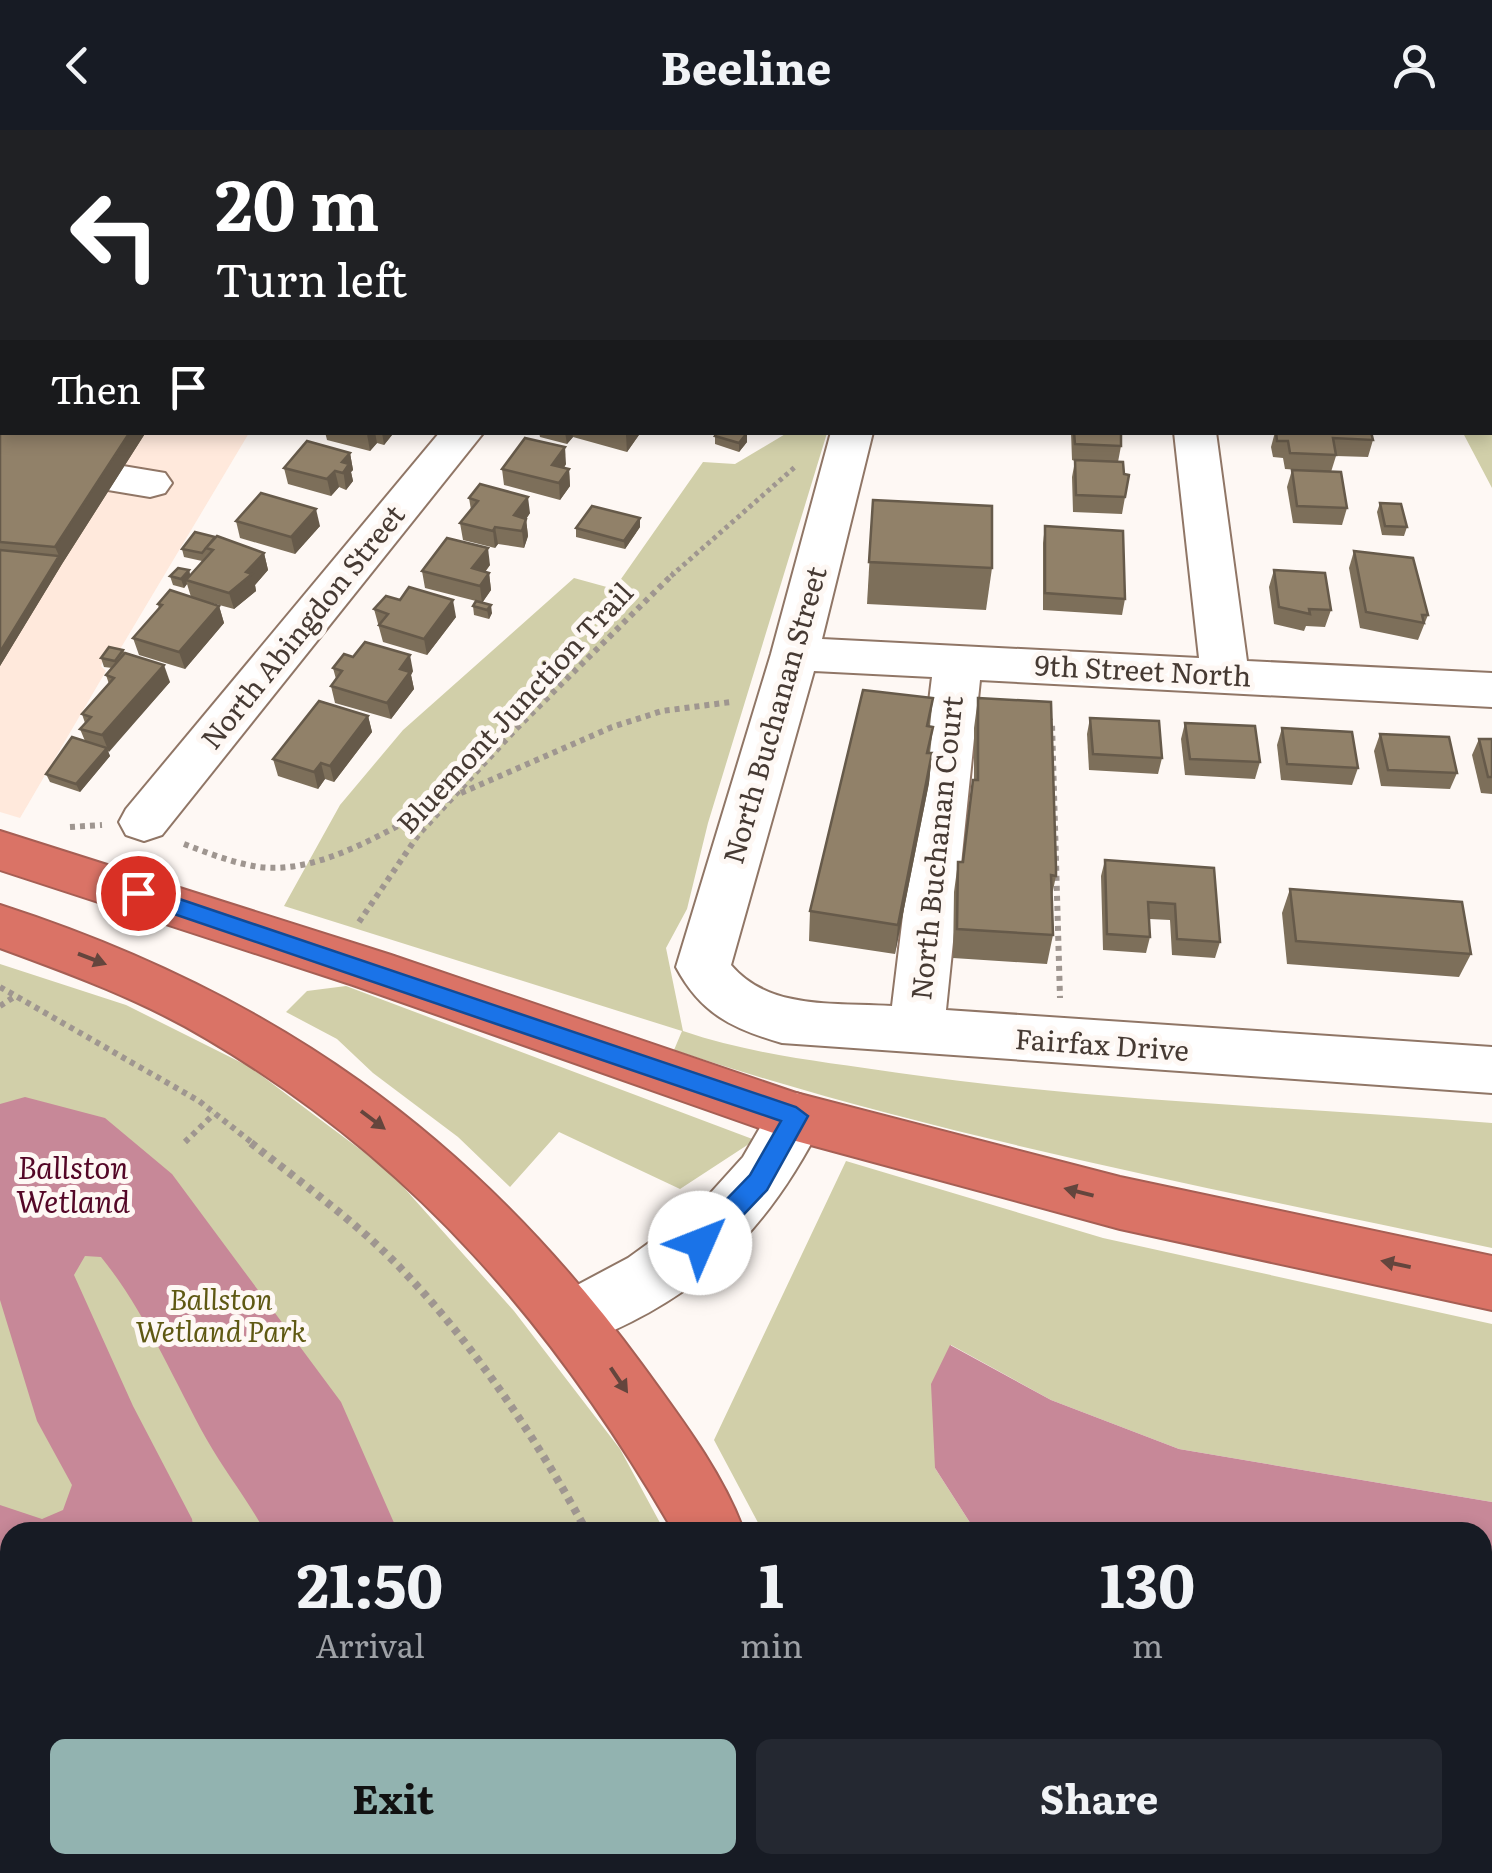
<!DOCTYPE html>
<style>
body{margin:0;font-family:Literata,serif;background:#242831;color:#f1f3f6;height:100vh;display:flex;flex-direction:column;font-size:38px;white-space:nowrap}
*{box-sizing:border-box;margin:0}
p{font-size:32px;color:#9ea1a6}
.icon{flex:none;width:55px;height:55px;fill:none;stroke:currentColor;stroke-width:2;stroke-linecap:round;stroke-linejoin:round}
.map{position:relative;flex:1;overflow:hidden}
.sheet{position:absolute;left:0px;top:1392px;width:1492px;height:352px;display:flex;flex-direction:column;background:#171b24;border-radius:30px 30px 0 0;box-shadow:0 5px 15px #0003}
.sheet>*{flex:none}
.hud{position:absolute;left:0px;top:0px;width:1492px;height:305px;box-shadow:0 5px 15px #0003;background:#202124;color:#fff;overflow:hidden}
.pin{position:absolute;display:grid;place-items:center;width:85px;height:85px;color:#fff;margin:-42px;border:5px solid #fff;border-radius:50%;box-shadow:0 2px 10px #0007}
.me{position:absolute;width:110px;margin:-55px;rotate:46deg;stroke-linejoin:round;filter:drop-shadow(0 0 8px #0008)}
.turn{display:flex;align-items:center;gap:35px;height:210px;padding:0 50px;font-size:45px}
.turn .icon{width:130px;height:130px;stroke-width:2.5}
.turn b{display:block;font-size:70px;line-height:85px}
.then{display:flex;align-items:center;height:95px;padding:0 50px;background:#0003;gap:20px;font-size:38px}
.eta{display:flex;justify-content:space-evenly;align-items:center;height:170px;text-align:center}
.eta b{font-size:60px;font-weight:700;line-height:70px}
.action{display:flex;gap:20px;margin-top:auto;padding:20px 50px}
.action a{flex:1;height:115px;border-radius:15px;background:#92b3b0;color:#111;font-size:40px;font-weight:700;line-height:115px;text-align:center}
.action a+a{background:#242831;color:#f1f3f6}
header{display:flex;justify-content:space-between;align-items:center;height:130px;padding:0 50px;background:#171b24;font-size:45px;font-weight:700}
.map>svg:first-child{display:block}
.built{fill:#ffe9dc}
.green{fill:#d1cfa9}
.water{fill:#c78898}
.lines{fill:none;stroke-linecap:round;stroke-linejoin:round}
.minor-casing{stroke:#907666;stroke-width:4}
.highway-casing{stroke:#a65f54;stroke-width:4}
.path-far2{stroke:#9f9690;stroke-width:5;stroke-dasharray:4 4;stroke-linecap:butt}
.path-far1{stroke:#9f9690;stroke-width:6;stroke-dasharray:5 5;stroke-linecap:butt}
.path{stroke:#9f9690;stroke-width:8;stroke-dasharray:6 6;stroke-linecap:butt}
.minor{fill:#fff;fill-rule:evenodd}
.highway{fill:#da7366;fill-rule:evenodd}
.wall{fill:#7d6f5a}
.shaded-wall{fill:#665a4a}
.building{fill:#918169;stroke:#665a4a;stroke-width:2.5}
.oneway{fill:#64453d}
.route{fill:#1a73e8;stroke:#114b97;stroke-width:2.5}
.labels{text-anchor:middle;stroke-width:10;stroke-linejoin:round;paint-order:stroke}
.street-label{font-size:28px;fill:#463a33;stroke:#fef8f4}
.park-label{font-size:28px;font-style:italic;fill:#5f5913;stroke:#fef8f4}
.water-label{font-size:30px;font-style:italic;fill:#540727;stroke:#fef8f4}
</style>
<header><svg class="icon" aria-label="back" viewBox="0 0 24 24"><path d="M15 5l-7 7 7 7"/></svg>Beeline<svg class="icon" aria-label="person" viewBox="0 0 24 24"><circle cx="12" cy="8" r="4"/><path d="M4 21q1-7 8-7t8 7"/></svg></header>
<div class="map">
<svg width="1492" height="1743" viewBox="0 0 1492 1743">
<rect width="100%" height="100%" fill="#fef8f4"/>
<polygon class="built" points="0,136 2,302 249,303 119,521 106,525 101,536 106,541 20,688 0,682"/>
<g class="green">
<polygon points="1492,31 1492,358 1463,303 1490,302"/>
<path d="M787 303H827L708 693 687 779 666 818 683 901C753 925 826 932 899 943 1096 971 1294 977 1492 993V1118C1218 1059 939 1008 674 920L682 901 284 776 340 675 403 600 574 448 614 459 703 332 735 334Z"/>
<polygon points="0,834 126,875 250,937 389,1041 514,1181 620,1319 665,1402 10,1402 10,1735 775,1735 776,1743 0,1743"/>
<polygon points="346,856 755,1010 680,1059 559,1002 510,1057 458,1007 373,943 337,909 286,882 307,861"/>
<polygon points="846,1031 1103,1108 1492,1194 1492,1372 1179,1319 1051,1270 951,1215 935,1338 976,1402 763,1402 714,1310"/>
<polygon points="957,1735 1196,1735 1199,1743 962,1743"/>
</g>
<g class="water">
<path d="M25 967 105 988 172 1044 341 1272 398 1402H265C248 1370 225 1342 207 1310 173 1249 145 1181 101 1127L85 1126 74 1145 133 1276 192 1389 194 1402H10V1735H61L54 1743H0V1375L42 1389 63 1380 72 1355 37 1291 0 1170V974Z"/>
<polygon points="950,1215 1051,1270 1179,1319 1492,1372 1492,1570 1483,1574 1482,1402 976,1402 935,1338 931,1254"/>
<polygon points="269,1735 515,1735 516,1743 267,1743"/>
</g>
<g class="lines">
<defs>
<g id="minor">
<polygon points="760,0 799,0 801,2 762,2"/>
<polygon points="440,302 484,302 162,705 144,711 126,705 119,692 126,679"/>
<path d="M831 302H873L822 509 1199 528 1174 302H1216L1247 531 1492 543V577L980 550 946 880 1492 917V963L782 913C733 899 701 884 676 837L771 524ZM814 541 932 547 892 876C836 872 770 881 731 835Z"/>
<polygon points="117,335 165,343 172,353 165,363 150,367 102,359 95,349 102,339"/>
<path d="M796 963 816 970 825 987C767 1104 697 1171 573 1217L551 1209 542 1189 551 1169 628 1128 697 1078 743 1027 776 970Z"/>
</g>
<g id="highway">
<polygon points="0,701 391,825 796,963 1120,1047 1492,1126 1492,1180 1120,1099 796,1011 353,855 0,740"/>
<path d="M0 775C272 863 473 1004 642 1235 679 1286 723 1343 744 1402H674C555 1197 414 1031 207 909 142 870 71 844 0 818Z"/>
<polygon points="843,1735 919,1735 922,1743 846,1743"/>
</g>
</defs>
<use href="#minor" class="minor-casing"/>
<use href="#highway" class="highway-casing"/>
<polyline class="path-far2" points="671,446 795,337"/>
<g class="path-far1">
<polyline points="1048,587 1052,594 1060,868"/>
<polyline points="461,663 612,597 662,581 731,572"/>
<polyline points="70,697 102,695"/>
<path d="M184 714C208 723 233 733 259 737 324 745 393 696 449 669"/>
<polyline points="359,792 419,704 516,599 674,443"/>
<polyline points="0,857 199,971 255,1015"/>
<polyline points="0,876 14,867"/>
<polyline points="185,1012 214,984"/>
</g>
<g class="path">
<path d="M251 1013C304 1055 362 1096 408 1146 478 1220 539 1313 587 1402"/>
<polyline points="791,1735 798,1743"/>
</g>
<use href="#minor" class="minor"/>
<use href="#highway" class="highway"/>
</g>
<g class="wall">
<polygon points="0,0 18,0 17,2 2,2 2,8 0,8"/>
<polygon points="81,0 116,0 115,1"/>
<polygon points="247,0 296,0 296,2 246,2"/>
<polygon points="923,0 976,0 975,2 923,2"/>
<rect x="1134" y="0" width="37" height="2"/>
<rect x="1280" y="0" width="55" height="2"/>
<polygon points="0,136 2,302 146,302 62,434 0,536"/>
<polygon points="325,302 391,302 392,305 384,315 377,313 370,321 327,310"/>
<polygon points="539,302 641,302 627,322 573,307 567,314 540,307"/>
<polygon points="1071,302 1121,302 1121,316 1118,332 1124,344 1129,345 1122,384 1073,382 1072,347 1075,331 1072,330"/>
<polygon points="1275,302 1371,302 1373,310 1368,327 1336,326 1331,342 1285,339 1283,328 1273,327 1271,317"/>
<polygon points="715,306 747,312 739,322 715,314"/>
<polygon points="350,323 353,340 351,342 353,351 346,360 339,357 331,366 288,354 284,338"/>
<polygon points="566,334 564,338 569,339 570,356 560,370 504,355 502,339"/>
<polygon points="1292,340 1347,378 1342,395 1293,393 1287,357"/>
<polygon points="469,368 530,383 526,389 528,406 524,418 498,414 495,418 463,410 460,393 471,380"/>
<polygon points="873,370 992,438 986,480 867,474"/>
<polygon points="1380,373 1407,397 1404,406 1382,405 1377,382"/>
<polygon points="236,391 320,396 295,424 240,408"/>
<polygon points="1045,396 1125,469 1122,485 1043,480 1043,413"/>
<polygon points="640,397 625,419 576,407 576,398"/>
<polygon points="195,402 264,423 268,440 255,455 256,461 234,479 197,469 219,476 224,493 185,539 139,525 133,508 159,479 158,474 191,467 187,454 184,458 173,455 170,446 189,440 190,445 202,431 184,427 182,419"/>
<polygon points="1354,421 1428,485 1418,510 1360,498 1349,438"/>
<polygon points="490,435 485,442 489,443 491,460 482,473 492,483 489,489 474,485 473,476 476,471 425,458 422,441"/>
<polygon points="1274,440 1331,480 1325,497 1306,496 1304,501 1274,494 1269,457"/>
<polygon points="400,470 456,487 427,525 383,512 374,479"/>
<polygon points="123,520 125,524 170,552 108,622 110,626 80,662 50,652 46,644 85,611 80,599 85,593 82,584 109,554 106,545 112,538 104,537 101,528"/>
<polygon points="333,538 413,541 411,545 414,559 391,589 335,573 331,556 336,549"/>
<polygon points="933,568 930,596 933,597 930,623 932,623 929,653 895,824 809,811 810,781"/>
<polygon points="978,568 1056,746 1052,765 1053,805 1047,834 953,828 954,762 958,732 962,732 974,650 974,598"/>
<polygon points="368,586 372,602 334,652 325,649 318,659 278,646 273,629"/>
<polygon points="1090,588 1162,628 1158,644 1089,640 1087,604"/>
<polygon points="1185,593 1260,632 1255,649 1185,645 1181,609"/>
<polygon points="1282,598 1358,638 1352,655 1281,650 1277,615"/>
<polygon points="1380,604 1457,643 1450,659 1381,656 1374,621"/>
<polygon points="1479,609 1492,609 1492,664 1481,663 1472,625"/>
<polygon points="1105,730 1214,738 1220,812 1215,828 1172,825 1170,790 1149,789 1150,807 1146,823 1103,820 1101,746"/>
<polygon points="1290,759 1471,824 1459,847 1287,834 1282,783"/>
</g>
<g class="shaded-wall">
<polygon points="268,0 281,0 281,2 266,2"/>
<polygon points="2,196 2,256 0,249 0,200"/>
<polygon points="130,302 146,302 62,434 0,536 0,522 59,426 55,417"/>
<polygon points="368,302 375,302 377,313 370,321 367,304"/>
<polygon points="382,302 391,302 392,305 384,315"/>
<polygon points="565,302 572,302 573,307 567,314"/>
<polygon points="628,302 641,302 627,322 626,305"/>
<polygon points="747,303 747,312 739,322 739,313"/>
<polygon points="565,317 566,334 554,352 552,335"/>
<polygon points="350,323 353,340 351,342 353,351 346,360 342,332"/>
<polygon points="569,339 570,356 560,370 559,353"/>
<polygon points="335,341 339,357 331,366 327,349"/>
<polygon points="528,367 530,383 526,389 528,406 524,418 522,401 514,385"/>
<polygon points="316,379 320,396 295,424 291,407"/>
<polygon points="640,388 640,397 625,419 624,411"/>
<polygon points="495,397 498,414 495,418 493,401"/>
<polygon points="488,418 490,435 475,455 472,438"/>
<polygon points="264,423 268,440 255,455 256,461 234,479 229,463"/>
<polygon points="189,440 191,449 186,450 187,454 184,458 181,449"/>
<polygon points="489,443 491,460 482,473 480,456"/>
<polygon points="453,470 456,487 427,525 424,509"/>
<polygon points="491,475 492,483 489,489 487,480"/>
<polygon points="219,476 224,493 185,539 179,522"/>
<polygon points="410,525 413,541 411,545 414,559 391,589 387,573 400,539"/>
<polygon points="164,535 170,552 109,622 102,605"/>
<polygon points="368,586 372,602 334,652 330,636"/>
<polygon points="107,618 110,626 80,662 76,654"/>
<polygon points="932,623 929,653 895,824 898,795"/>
<polygon points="321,633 325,649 318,659 314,642"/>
</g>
<g class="building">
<polygon points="42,0 84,2 41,2"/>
<polygon points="247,0 268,0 266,2 246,2"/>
<polygon points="546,0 592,0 591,2 552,2 545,1"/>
<rect x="1231" y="0" width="38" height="2"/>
<polygon points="1289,0 1315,0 1315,2 1290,2"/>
<polygon points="0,136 2,137 2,196 0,200"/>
<polygon points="2,251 2,302 130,302 55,417 0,412 0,253"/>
<polygon points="718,302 745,302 747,303 739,313 715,306"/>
<polygon points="1074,302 1121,302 1121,316 1075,314"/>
<polygon points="1276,302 1371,302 1373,310 1333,308 1336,325 1290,323 1288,311 1277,311"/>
<polygon points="525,308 565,317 552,335 569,339 559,353 502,339"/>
<polygon points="307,311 350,323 342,332 349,334 343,343 335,341 327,349 284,338"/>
<polygon points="1075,330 1123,332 1124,344 1129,345 1125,367 1076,365"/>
<polygon points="1292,340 1341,342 1347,378 1297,376"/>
<polygon points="480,354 528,367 514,385 526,389 522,401 495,397 493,401 460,393 478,371 469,368"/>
<polygon points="261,363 316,379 291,407 236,391"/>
<polygon points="873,370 992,376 992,438 869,432"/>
<polygon points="1380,373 1401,374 1407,397 1385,396"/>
<polygon points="592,376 640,388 624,411 576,398"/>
<polygon points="1045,396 1123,401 1125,469 1045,463"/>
<polygon points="195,402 215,407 202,423 182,419"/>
<polygon points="217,406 264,423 246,442 252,444 229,463 186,450 213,420 206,418"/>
<polygon points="447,408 488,418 472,438 489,443 480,456 422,441"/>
<polygon points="0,420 59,426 0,522"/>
<polygon points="1354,421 1413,428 1428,485 1422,485 1424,493 1366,482"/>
<polygon points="178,438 189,440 181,449 170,446"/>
<polygon points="1274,440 1325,443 1331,480 1309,479 1310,484 1279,477"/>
<polygon points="409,457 453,470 424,509 379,495 388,484 374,479 386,466 400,470"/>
<polygon points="170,460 219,476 179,522 133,508 162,475 158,474"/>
<polygon points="476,471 491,475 487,480 473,476"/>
<polygon points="365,512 410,525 400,539 410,542 387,573 331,556 342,541 333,538 344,524 353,527"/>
<polygon points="109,517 123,520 115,531 101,528"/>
<polygon points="125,523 164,535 102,605 80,599 91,587 82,584 114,548 106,545"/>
<polygon points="863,560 933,568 927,596 933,597 927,623 932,623 898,795 810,781"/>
<polygon points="978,568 1051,572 1056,738 1056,746 1051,745 1053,805 957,799 958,732 963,732 973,650 978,650"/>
<polygon points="319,571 368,586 330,636 321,633 314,642 273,629"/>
<polygon points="1090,588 1159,591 1162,628 1093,624"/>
<polygon points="1185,593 1255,596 1260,632 1190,629"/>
<polygon points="1282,598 1352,602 1358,638 1287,634"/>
<polygon points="1380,604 1449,607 1457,643 1388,640"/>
<polygon points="72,607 107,618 76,654 46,644"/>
<polygon points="1479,609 1492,609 1492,647 1488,647"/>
<polygon points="1105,730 1214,738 1220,812 1177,809 1175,774 1148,772 1150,807 1107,804"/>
<polygon points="1290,759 1462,772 1471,824 1296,811"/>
</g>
<defs><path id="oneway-solid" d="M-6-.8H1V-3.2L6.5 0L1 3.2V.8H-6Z" transform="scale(2.5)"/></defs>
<g class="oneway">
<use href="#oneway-solid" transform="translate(92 829) rotate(21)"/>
<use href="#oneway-solid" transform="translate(373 990) rotate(37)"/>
<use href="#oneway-solid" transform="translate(1079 1062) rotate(-166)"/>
<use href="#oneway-solid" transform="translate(1396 1134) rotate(-168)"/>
<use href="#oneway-solid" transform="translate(619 1250) rotate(56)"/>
</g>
<polygon class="route" points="138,755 796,977 808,986 767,1060 709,1121 700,1124 688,1113 692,1105 750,1045 781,991 130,769 130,757"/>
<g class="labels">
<g class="street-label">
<text transform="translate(303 497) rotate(-51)" y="10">North Abingdon Street</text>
<text transform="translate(1143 541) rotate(3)" y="10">9th Street North</text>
<text transform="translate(515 578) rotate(-47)" y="10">Bluemont Junction Trail</text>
<text transform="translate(775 585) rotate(-74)" y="10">North Buchanan Street</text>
<text transform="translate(937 718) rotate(-84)" y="10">North Buchanan Court</text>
<text transform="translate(1102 915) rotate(4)" y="10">Fairfax Drive</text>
</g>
<g class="park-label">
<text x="221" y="1180">Ballston<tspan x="221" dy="32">Wetland Park</tspan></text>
</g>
<g class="water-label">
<text x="73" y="1049">Ballston<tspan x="73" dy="34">Wetland</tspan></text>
</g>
</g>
</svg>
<div class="pin" style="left:138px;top:763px;background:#d93025"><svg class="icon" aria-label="arrive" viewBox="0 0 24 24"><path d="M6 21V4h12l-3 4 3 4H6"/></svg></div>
<svg class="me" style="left:700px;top:1113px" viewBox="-20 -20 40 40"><circle r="19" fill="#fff"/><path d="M0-13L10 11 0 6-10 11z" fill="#1a73e8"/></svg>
<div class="hud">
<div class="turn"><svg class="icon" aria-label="left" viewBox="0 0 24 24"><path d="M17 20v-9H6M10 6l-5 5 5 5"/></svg><div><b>20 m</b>Turn left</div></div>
<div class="then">Then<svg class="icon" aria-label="arrive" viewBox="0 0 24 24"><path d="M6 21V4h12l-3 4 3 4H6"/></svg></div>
</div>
<section class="sheet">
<div class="eta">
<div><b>21:50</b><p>Arrival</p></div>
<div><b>1</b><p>min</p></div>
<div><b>130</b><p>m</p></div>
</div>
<div class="action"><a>Exit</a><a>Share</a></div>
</section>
</div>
